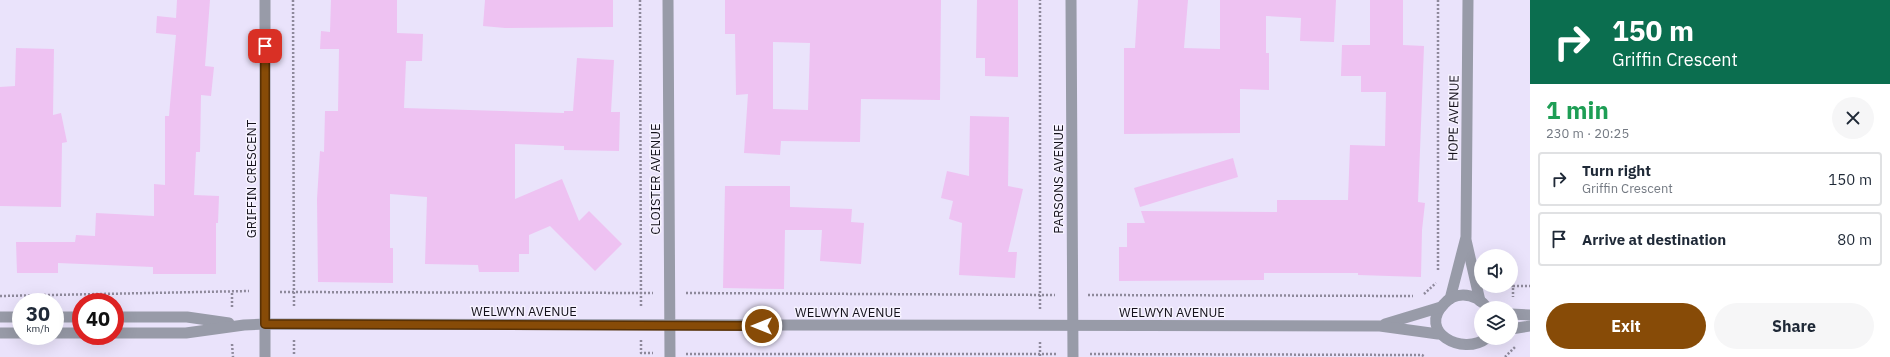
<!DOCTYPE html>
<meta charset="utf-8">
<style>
body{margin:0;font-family:"IBM Plex Sans",sans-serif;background:#f6f6f7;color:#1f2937;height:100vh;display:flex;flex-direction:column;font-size:15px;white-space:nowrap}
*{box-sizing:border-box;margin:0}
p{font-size:13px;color:#747a83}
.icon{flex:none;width:22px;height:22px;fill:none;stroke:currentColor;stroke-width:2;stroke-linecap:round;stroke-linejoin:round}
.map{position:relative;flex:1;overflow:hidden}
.details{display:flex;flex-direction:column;background:#fff;width:360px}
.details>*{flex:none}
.top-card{background:#0b6e4f;color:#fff;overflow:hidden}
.buttons{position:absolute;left:1474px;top:249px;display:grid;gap:8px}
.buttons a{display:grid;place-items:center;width:44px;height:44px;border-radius:50%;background:#fff;box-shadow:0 4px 16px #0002;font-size:20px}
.speed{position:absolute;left:12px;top:293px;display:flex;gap:8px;font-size:20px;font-weight:700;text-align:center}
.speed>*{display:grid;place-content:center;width:52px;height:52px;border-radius:50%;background:#fff;box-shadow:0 4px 16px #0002;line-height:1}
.speed small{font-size:10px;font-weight:400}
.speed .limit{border:6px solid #d22;background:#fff;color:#111}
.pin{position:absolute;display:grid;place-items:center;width:34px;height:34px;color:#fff;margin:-17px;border-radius:8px;box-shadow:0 2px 6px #0006}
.me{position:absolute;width:44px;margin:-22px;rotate:270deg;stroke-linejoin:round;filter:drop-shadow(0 0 3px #0008)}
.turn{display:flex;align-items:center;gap:14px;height:84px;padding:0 16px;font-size:18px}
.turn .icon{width:52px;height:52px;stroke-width:2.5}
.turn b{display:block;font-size:28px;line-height:34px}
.round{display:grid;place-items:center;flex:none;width:42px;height:42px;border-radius:21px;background:#f6f6f7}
.summary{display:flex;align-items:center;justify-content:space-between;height:68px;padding:0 16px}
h1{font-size:24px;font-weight:700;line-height:30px;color:#1e9e55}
.action{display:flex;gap:8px;margin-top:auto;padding:8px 16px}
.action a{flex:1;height:46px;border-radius:24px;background:#874b07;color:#fff;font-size:16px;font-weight:700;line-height:46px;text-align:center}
.action a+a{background:#f6f6f7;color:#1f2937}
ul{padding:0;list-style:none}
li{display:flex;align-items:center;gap:12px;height:54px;margin:0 8px 6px;padding:0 8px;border:2px solid #e0e1e3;border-radius:4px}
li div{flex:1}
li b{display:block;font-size:15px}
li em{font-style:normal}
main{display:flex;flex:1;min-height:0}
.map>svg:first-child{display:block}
.building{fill:#eec2f2;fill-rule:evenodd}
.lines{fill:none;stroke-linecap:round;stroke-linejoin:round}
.path{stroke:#8e899b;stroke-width:2.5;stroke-dasharray:2 2;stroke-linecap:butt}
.minor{stroke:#989ba8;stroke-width:11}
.tertiary{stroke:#989ba8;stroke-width:11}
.route-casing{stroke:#583105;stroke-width:10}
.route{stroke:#874b07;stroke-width:7}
.labels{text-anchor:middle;stroke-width:3;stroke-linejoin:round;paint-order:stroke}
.street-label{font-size:13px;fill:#14111b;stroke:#f6f2ff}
</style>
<main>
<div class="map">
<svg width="1530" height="357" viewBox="0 0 1530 357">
<rect width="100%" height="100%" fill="#eae3fb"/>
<g class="building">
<polygon points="177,0 210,0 205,66 214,67 211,96 201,95 200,152 196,152 194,195 219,196 218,223 216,223 216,274 153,274 153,267 58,263 58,273 17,273 16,242 75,242 76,235 95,236 96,213 154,216 154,184 165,185 165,116 169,116 176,35 156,33 157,16 176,18"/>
<polygon points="331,0 397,0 397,33 423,34 422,61 406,61 404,108 564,113 564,111 573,111 577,58 614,60 611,112 620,112 619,151 564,150 564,146 515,144 515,199 562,179 579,221 589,211 622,244 595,271 550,226 529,235 529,254 519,254 519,272 479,272 478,265 425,264 427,197 390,194 390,248 393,248 393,283 318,282 317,199 320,151 324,152 325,111 338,111 339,49 320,49 321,31 330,32"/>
<polygon points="485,0 613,0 613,27 505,28 483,26"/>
<path d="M725 0H941L940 100 861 99 860 142 781 141 780 155 744 153 748 94 736 95 735 34H725ZM773 42 810 43 808 110 773 109Z"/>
<polygon points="977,0 1018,0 1018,77 985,76 985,58 976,58"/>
<polygon points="1138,0 1188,0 1184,48 1220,49 1220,0 1336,0 1334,42 1300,41 1301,18 1266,16 1266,53 1269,53 1269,90 1240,89 1240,133 1124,134 1124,48 1135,48"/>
<polygon points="1370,0 1403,0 1403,45 1424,46 1418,202 1425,203 1422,230 1421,277 1358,275 1358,273 1264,273 1264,280 1119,281 1119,247 1127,247 1127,223 1145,223 1141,211 1277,212 1277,200 1348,200 1350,145 1385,146 1386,92 1361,92 1361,76 1341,76 1342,45 1370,45"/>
<polygon points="16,48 54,49 53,115 61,113 67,142 62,143 61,207 0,206 0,87 15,86"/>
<polygon points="970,116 1009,117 1008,186 1023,189 1008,252 1017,252 1015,278 959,275 962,223 949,219 953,201 941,198 947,171 969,176"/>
<polygon points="1233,158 1238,177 1140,207 1134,188"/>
<polygon points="725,186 790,186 790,207 852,209 851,222 864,223 861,264 820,261 822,230 785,230 784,289 723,288"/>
</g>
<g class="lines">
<g class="path">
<polyline points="293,0 294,307"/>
<polyline points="640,0 641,307"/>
<polyline points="1438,0 1438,272"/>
<polyline points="1511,286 1513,286 1513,297"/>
<polyline points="1513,286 1530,286"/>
<polyline points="280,292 653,293"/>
<polyline points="686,293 1055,295"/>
<polyline points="1424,294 1436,283"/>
<polyline points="1088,295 1413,296"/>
<polyline points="0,296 249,291"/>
<polyline points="232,307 232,291"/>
<polyline points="1040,309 1040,0"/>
<polyline points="294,340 294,354"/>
<polyline points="641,340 641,353 653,353"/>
<polyline points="1040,342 1040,357"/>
<polyline points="232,344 233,357"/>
<polyline points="686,354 1057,354"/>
<polyline points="1090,354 1415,355 1422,355 1425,357"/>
<polyline points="1505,357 1516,346"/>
</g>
<g class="minor">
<polyline points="265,0 265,357"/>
<polyline points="668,0 670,357"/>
<polyline points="1071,0 1073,357"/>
<polyline points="1466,240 1480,301"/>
<polyline points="1450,299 1466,237 1468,0"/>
<polyline points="1511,314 1530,315"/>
<polyline points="1511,329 1530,326"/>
</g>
<g class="tertiary">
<path d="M1487 308C1482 300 1472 295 1463 295 1456 295 1449 298 1444 304 1417 331 1462 357 1487 338"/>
<polyline points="0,317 21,317"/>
<polyline points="55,317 81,317"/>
<polyline points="115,317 187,317 229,323"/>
<polyline points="1385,324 1441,307"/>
<polyline points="0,333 21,333"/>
<polyline points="55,333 81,333"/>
<polyline points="115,333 186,333 244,325 265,324 1380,326 1438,334"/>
</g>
</g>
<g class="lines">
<defs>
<polyline id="route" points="265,46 265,324 762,326"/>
</defs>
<use href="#route" class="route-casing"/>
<use href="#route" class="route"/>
</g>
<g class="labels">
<g class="street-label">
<text transform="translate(1453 118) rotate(-89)" y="5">HOPE AVENUE</text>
<text transform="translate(251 179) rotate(-90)" y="5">GRIFFIN CRESCENT</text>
<text transform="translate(655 179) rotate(-90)" y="5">CLOISTER AVENUE</text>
<text transform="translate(1058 179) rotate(-90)" y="5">PARSONS AVENUE</text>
<text x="524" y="316">WELWYN AVENUE</text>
<text x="848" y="317">WELWYN AVENUE</text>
<text x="1172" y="317">WELWYN AVENUE</text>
</g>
</g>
</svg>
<div class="buttons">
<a><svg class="icon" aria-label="sound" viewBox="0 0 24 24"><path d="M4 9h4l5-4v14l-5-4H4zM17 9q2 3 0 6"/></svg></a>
<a><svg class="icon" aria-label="layers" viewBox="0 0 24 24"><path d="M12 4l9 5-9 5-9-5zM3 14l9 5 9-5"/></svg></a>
</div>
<div class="speed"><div>30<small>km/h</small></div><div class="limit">40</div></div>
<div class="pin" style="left:265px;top:46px;background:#d93025"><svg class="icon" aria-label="arrive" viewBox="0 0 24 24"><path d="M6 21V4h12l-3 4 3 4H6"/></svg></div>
<svg class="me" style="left:762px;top:326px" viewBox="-20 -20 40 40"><circle r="17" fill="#874b07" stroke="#fff" stroke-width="3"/><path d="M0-11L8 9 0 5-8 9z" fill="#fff"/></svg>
</div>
<section class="details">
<div class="top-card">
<div class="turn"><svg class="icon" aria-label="right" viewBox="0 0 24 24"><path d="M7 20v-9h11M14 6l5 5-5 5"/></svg><div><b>150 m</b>Griffin Crescent</div></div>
</div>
<div class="summary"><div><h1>1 min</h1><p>230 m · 20:25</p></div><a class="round"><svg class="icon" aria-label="close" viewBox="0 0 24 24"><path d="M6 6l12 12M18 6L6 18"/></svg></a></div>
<ul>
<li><svg class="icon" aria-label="right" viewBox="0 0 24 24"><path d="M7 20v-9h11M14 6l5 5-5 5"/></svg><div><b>Turn right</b><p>Griffin Crescent</p></div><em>150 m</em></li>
<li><svg class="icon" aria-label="arrive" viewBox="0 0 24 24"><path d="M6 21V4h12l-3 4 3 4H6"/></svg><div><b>Arrive at destination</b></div><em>80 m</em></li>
</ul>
<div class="action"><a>Exit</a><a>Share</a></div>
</section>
</main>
